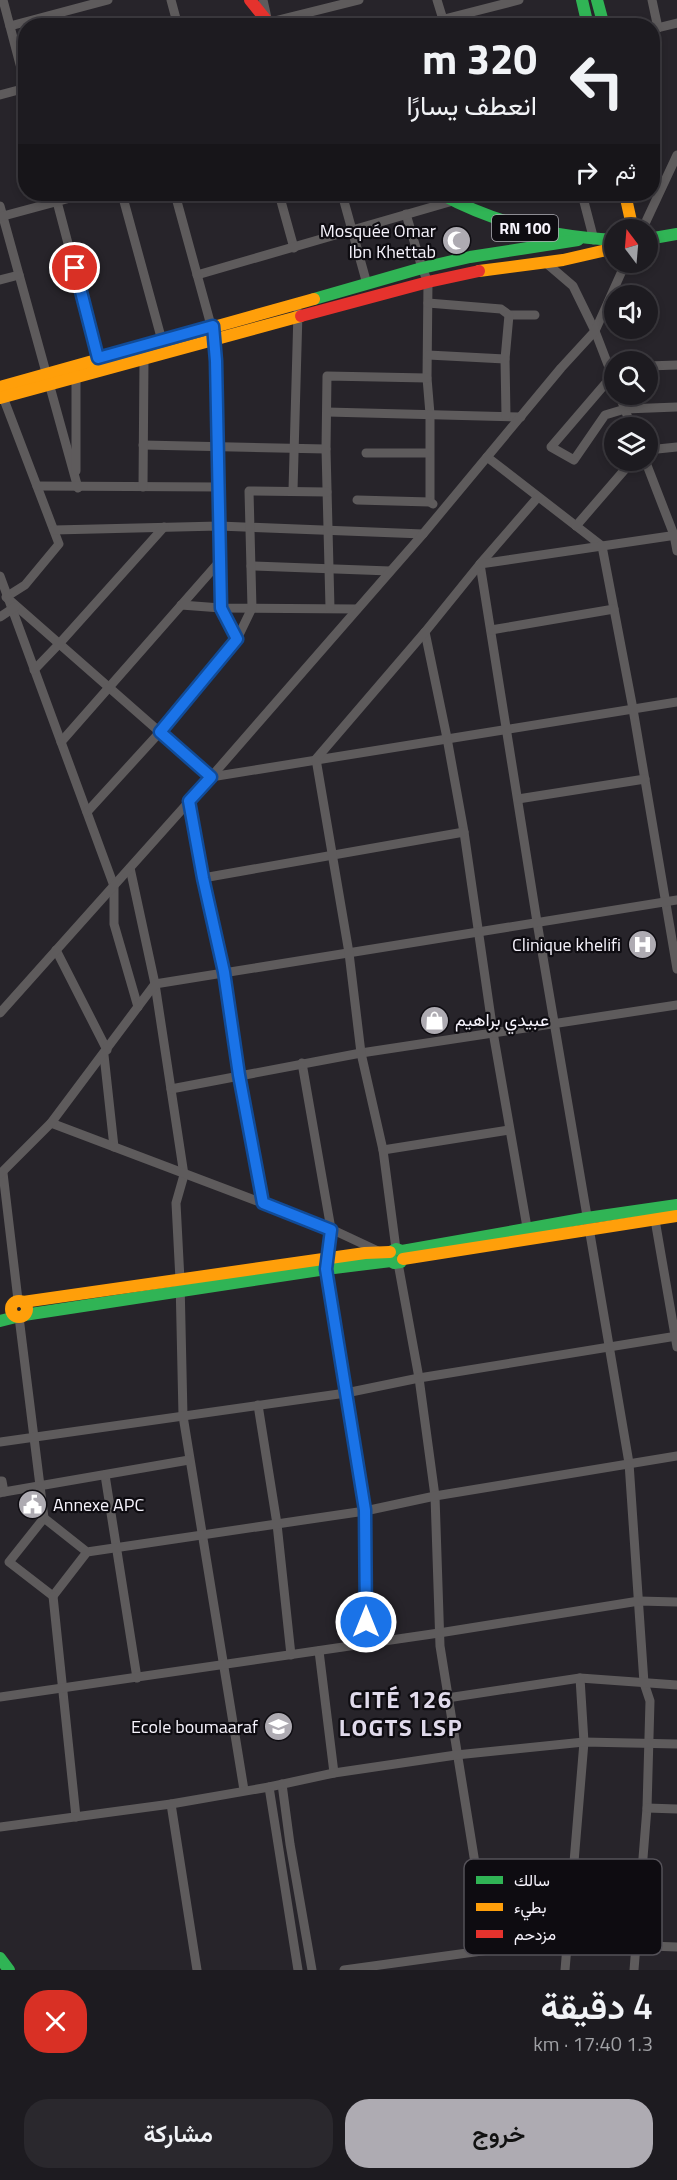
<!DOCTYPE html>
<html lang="ar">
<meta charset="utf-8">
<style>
body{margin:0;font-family:"Titillium Web",Vazirmatn,sans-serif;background:#2a282d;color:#f1f3f6;direction:rtl;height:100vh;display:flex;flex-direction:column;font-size:22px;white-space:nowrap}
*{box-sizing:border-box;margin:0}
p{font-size:20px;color:#a0a1a5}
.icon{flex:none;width:33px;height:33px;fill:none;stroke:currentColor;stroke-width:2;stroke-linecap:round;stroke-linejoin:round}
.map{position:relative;height:1970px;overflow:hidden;direction:ltr}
.panel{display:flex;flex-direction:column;background:#1d1b20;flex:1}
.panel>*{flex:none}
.top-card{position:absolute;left:18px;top:18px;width:642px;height:183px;border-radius:24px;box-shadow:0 3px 9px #0003,0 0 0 2px #3b393e;direction:rtl;background:#1d1b20;color:#f1f3f6;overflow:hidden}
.needle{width:39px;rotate:344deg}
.tools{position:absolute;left:604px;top:219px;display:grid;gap:12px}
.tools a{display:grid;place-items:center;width:54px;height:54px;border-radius:50%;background:#1d1b20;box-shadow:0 3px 9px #0003,0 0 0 2px #3b393e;font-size:30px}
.pin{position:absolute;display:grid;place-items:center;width:51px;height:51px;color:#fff;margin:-26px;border:3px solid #fff;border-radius:50%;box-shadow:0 2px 6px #0007}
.me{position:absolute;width:66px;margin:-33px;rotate:0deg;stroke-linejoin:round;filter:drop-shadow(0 0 4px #0008)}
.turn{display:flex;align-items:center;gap:21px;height:126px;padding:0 24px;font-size:27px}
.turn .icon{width:78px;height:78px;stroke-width:2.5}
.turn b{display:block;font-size:42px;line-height:51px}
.then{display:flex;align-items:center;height:57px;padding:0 24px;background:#0003;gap:12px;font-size:22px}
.round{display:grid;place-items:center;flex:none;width:63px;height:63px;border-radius:24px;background:#2a282d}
.overview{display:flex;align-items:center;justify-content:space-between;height:102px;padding:0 24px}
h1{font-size:36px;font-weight:600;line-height:45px}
.primary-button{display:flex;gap:12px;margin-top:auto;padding:12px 24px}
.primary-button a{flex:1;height:69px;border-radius:24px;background:#aeabb2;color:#111;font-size:24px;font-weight:600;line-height:69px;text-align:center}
.primary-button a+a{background:#2a282d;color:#f1f3f6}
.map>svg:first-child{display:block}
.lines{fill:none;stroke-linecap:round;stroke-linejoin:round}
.street{stroke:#5e5b5c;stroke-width:9}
.fast{stroke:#30b455;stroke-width:12}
.slow{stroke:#ff9f0a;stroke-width:12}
.jam{stroke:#e5322d;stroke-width:12}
.route-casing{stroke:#114b97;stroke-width:15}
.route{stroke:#1a73e8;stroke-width:10}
.labels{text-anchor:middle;stroke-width:4.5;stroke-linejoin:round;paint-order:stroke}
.shield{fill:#0e0c11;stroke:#b0aeb6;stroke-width:1.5}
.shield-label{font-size:16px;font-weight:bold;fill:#f6f3fc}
.poi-label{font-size:18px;fill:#f6f3fc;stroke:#0e0c11;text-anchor:end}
.district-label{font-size:24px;font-weight:bold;letter-spacing:1.5px;fill:#e0daeb;stroke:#0e0c11}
.key{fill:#0e0c11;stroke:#545158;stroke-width:1.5}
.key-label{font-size:16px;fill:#f6f3fc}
</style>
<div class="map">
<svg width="677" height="1970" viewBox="0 0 677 1970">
<rect width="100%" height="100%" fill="#27242a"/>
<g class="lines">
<g class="street">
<polyline points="3,0 26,87"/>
<polyline points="171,0 178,26"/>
<polyline points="263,0 267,18"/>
<polyline points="437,0 445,26"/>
<polyline points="652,0 658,28"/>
<polyline points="10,26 108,0"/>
<polyline points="255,26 359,0"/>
<polyline points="417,26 519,0"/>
<polyline points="653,29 677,23"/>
<polyline points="0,95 26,88"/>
<polyline points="55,194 100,365"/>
<polyline points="122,194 164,348"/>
<polyline points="175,194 215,340 221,608 237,639"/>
<polyline points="279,194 294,248"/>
<polyline points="342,194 367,284"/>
<polyline points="582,194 594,240"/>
<polyline points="0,206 78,488"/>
<polyline points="406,214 422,268 428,282 427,378 430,414 430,502"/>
<polyline points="0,217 85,194"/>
<polyline points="642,230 677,155"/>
<polyline points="545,262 573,286 595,331 615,383"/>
<polyline points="197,275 477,194"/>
<polyline points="0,280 19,275"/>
<polyline points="428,303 501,309 509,315 535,315"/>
<polyline points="428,355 505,359"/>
<polyline points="648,366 677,365"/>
<polyline points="612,376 551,447 574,460 605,415 625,409 677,407"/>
<polyline points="619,394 632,428"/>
<polyline points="3,397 59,544 25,585 6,597 211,777 677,702"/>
<polyline points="327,412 521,417"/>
<polyline points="506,416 505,359 509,315"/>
<polyline points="143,445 326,449"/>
<polyline points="648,450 677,447"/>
<polyline points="366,453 429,453"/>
<polyline points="487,457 602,546 633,709 677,969"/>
<polyline points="645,460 674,535 677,551"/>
<polyline points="76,471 76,377"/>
<polyline points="37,486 219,487"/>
<polyline points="143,487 144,359"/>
<polyline points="293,490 298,312"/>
<polyline points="538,497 480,564 537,922 629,1463 644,1683 650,1701 647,1808 634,1970"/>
<polyline points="357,500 430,502 433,504"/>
<polyline points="576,526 633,460"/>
<polyline points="54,530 219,526 423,534"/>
<polyline points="251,566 390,571"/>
<polyline points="0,576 114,886 114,924 138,1007"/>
<polyline points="181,605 221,608 357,609"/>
<polyline points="330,608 326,449 327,376 427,378"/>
<polyline points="0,617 15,607"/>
<polyline points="491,630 614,609"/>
<polyline points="425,632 447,738 464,832 493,1032 528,1233"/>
<polyline points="34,670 59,644 164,527"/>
<polyline points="61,742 220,561"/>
<polyline points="518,799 645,779"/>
<polyline points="189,801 203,878 224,972 239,1075 263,1203"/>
<polyline points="87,812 160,732 237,639 252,608 249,491 327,492"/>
<polyline points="130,868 155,984 184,1175 176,1203 180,1280 183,1416 244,1790"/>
<polyline points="203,878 464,832"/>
<polyline points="56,950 107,1050"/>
<polyline points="0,1013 211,777 423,534 561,368 595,331 626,262"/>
<polyline points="104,1055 114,1147"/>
<polyline points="302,1063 331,1229 326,1269 365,1511 367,1644"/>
<polyline points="171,1089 361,1053 677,1005"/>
<polyline points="51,1123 331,1229 378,1251"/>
<polyline points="383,1150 509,1130"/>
<polyline points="3,1173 18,1300"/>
<polyline points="0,1174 51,1123 155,984 677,900"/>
<polyline points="654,1214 677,1347"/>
<polyline points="396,1249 383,1150 361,1053 349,953 316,759 425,632 480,564 677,535"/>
<polyline points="398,1263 419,1378 435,1496 440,1646 489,1950"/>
<polyline points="19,1317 44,1518"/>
<polyline points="258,1405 277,1524 291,1655"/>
<polyline points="0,1442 346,1393 419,1378 677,1336"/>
<polyline points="105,1475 137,1678"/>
<polyline points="0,1481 2,1481 4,1492 0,1493"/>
<polyline points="4,1492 189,1460"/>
<polyline points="87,1552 44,1518 9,1562 53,1596 87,1552 365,1511 435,1496 677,1456"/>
<polyline points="53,1596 76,1817"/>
<polyline points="319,1651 334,1773"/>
<polyline points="580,1678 677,1685"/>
<polyline points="0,1697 439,1633 639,1601 677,1602"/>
<polyline points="447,1698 580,1678 584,1742 565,1970"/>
<polyline points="282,1784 290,1844 312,1970"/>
<polyline points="269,1787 298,1970"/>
<polyline points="171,1804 197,1970"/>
<polyline points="647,1808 677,1809"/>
<polyline points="0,1827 171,1804 269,1787 334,1773 456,1755 584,1742 677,1744"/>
<polyline points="344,1970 489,1950 568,1943 677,1947"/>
</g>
<g class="fast">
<polyline points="582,0 588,26"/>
<polyline points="597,0 604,26"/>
<path d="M441 194C496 224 553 237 615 240"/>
<polyline points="648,239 677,234"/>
<polyline points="314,299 422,268 470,257 578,240"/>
<polyline points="402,1251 404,1255 401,1262 394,1263 391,1261 390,1252 396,1249 402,1251 587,1218 677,1205"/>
<polyline points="24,1315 326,1269 391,1261"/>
<polyline points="0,1321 16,1317"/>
<polyline points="0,1958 9,1970"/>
</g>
<g class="slow">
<polyline points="625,194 633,230"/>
<polyline points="479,271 563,260 615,248"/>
<polyline points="0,387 314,299"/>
<polyline points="0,398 301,316"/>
<polyline points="403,1259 677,1216"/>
<circle cx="19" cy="1309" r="8"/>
<polyline points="23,1302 365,1253 390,1252"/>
</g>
<g class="jam">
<polyline points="250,0 271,26"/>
<polyline points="301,316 428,282 479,271"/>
</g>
</g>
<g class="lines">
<defs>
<polyline id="route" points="75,268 98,358 213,326 216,361 221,608 237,639 160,732 211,777 189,801 203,878 224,972 239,1075 263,1203 331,1230 326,1269 365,1510 366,1622"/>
</defs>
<use href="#route" class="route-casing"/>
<use href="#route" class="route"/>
</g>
<defs>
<symbol id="mosque-disc" viewBox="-11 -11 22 22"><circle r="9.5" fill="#aeabb2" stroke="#0e0c11"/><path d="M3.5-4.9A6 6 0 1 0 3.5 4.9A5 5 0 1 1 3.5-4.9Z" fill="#fff"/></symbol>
<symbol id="hospital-disc" viewBox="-11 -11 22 22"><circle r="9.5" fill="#aeabb2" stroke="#0e0c11"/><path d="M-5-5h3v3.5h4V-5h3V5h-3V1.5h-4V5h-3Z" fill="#fff"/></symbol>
<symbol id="shop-disc" viewBox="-11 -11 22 22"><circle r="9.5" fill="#aeabb2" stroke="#0e0c11"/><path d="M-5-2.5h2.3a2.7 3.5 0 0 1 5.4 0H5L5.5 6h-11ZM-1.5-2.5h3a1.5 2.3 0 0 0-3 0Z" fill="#fff"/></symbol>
<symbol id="civic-disc" viewBox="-11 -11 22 22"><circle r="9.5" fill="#aeabb2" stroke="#0e0c11"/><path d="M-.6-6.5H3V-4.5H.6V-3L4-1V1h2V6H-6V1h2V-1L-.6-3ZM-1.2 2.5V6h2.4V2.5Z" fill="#fff"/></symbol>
<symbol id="school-disc" viewBox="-11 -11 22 22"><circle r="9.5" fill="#aeabb2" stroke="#0e0c11"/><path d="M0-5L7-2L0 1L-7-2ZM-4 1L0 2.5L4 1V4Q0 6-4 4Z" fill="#fff"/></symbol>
</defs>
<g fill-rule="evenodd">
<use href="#mosque-disc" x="440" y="224" width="33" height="33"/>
<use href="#hospital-disc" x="626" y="928" width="33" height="33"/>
<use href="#shop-disc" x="418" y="1004" width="33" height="33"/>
<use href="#civic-disc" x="16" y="1488" width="33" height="33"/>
<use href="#school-disc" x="262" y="1710" width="33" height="33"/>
</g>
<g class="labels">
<rect class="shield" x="492" y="215" width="66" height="26" rx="4.5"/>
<g class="shield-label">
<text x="525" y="234">RN 100</text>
</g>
<g class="poi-label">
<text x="436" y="237">Mosquée Omar<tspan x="436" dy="21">Ibn Khettab</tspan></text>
<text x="621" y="951">Clinique khelifi</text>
<text x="455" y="1026" text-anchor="start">عبيدي براهيم</text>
<text x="53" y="1511" text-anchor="start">Annexe APC</text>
<text x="258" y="1733">Ecole boumaaraf</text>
</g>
<g class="district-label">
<text x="401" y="1708">CITÉ 126<tspan x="401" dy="28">LOGTS LSP</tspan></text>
</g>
</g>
<rect x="464" y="1859" width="198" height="96" rx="9" class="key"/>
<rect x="476" y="1876" width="27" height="8" fill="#30b455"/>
<rect x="476" y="1903" width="27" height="8" fill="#ff9f0a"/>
<rect x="476" y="1930" width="27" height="8" fill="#e5322d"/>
<g class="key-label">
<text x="514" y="1886">سالك</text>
<text x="514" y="1913">بطيء</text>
<text x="514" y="1940">مزدحم</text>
</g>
</svg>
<div class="tools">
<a><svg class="needle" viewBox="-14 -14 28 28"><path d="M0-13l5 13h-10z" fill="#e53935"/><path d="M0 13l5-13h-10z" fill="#a0a1a5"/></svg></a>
<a><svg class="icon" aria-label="sound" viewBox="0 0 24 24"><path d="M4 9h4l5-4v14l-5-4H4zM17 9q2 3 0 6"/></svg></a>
<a><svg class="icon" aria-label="search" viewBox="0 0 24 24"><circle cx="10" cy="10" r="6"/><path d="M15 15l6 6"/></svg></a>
<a><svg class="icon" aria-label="layers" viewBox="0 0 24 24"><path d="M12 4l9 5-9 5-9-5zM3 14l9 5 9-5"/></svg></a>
</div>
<div class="pin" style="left:75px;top:268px;background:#d93025"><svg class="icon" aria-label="arrive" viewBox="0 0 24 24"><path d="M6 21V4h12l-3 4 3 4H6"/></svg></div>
<svg class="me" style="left:366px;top:1622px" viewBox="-20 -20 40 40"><circle r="17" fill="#1a73e8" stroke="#fff" stroke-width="3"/><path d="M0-11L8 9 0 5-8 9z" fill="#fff"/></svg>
<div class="top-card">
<div class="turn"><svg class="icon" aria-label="left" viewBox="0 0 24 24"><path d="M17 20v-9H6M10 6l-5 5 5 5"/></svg><div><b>320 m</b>انعطف يسارًا</div></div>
<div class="then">ثم<svg class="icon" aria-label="right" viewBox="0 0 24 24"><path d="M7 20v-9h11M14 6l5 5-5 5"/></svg></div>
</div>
</div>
<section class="panel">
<div class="overview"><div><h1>4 دقيقة</h1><p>1.3 km · 17:40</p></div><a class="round" style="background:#d93025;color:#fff"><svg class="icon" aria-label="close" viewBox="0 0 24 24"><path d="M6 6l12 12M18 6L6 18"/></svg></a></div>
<div class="primary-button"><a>خروج</a><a>مشاركة</a></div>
</section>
